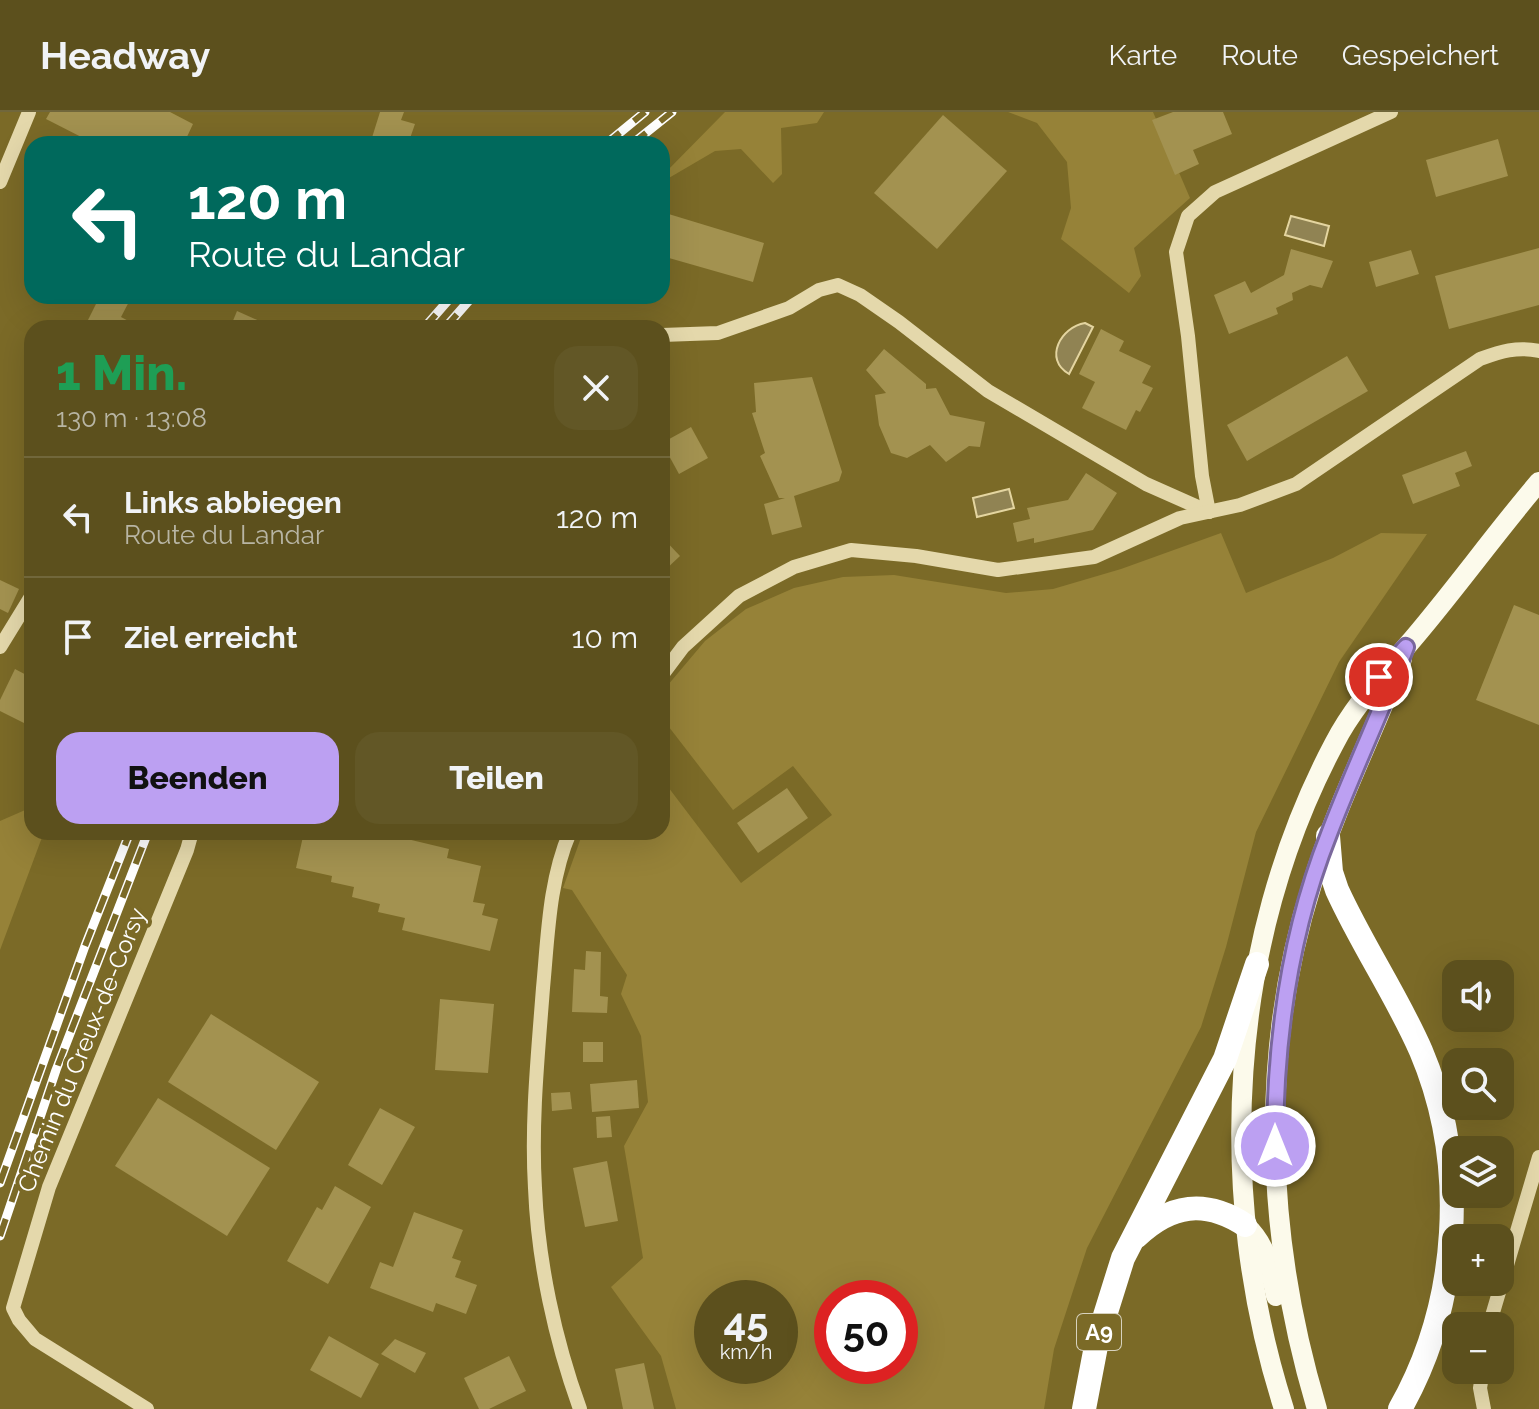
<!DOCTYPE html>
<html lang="de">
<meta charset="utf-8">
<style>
body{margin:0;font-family:Raleway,sans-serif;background:#625726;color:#f1f3f6;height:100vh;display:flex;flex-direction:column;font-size:30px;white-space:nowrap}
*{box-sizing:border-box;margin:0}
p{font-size:26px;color:#b8b5a4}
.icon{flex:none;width:44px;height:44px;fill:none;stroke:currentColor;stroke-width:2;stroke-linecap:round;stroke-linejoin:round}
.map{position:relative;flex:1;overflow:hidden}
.drawer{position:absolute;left:24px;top:208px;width:646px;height:520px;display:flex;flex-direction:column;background:#5c501d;border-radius:24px;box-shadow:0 8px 32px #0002}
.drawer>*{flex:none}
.hud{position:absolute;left:24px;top:24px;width:646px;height:168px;border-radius:24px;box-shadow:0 8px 32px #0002;background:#00695c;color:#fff;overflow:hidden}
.tools{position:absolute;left:1442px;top:848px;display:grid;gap:16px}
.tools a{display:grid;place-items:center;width:72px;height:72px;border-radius:16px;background:#5c501d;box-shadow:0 8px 32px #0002;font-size:40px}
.speed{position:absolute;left:694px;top:1168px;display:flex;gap:16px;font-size:40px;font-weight:700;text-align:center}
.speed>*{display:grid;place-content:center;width:104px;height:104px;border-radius:50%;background:#5c501d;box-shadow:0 8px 32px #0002;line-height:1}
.speed small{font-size:20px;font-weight:400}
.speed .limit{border:12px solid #d22;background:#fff;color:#111}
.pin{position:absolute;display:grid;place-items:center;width:68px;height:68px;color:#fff;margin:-34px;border:4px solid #fff;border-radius:50%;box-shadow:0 2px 8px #0007}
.me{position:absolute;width:88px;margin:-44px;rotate:0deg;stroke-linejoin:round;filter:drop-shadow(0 0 6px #0008)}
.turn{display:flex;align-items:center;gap:28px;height:168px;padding:0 32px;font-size:36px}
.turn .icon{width:104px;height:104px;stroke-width:2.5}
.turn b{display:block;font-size:56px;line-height:68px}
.round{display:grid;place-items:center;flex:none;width:84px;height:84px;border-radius:24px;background:#625726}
.summary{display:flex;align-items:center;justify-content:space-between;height:136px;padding:0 32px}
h1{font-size:48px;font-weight:800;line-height:60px;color:#1e9e55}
.button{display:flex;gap:16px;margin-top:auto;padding:16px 32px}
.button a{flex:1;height:92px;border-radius:24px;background:#bca0f2;color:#111;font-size:32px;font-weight:800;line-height:92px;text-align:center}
.button a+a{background:#625726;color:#f1f3f6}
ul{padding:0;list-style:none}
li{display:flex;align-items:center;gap:24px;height:120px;padding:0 32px;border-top:2px solid #71673b}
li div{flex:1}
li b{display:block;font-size:30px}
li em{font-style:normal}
header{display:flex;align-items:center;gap:48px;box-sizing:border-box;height:112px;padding:0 40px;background:#5c501d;border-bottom:2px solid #71673b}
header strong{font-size:38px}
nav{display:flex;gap:44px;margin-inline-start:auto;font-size:28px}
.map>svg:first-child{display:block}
.green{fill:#968238;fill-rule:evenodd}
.water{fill:#908353;stroke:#e4d5a0;stroke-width:2}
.building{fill:#a39250}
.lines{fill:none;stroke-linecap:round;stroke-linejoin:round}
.minor{stroke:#e4d8ab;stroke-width:14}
.major{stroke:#fcfaeb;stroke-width:20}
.highway{stroke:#fff;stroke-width:24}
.rail-casing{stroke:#fff;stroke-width:9}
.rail{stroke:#7b6a27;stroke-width:6;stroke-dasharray:18;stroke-linecap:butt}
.route-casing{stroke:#7a689d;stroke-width:20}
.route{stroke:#bca0f2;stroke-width:14}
.labels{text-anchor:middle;stroke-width:8;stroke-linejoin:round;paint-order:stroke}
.shield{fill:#7b6a27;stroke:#d7d2be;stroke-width:2}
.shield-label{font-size:22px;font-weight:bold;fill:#fff}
.street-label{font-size:24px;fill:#fff;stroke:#7b6a27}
</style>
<header>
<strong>Headway</strong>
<nav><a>Karte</a><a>Route</a><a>Gespeichert</a></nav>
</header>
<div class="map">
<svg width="1539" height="1297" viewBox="0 0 1539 1297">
<rect width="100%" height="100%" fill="#7b6a27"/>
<g class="green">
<polygon points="725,0 824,0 817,11 781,16 782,62 773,71 741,37 715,39 662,70 662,64"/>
<polygon points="1008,0 1153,0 1190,86 1134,136 1141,164 1129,181 1061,127 1071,96 1067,50 1037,11"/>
<path d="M1221 421 1246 481 1333 446 1381 421 1427 422 1339 550 1256 720 1226 835 1201 915 1087 1136 1054 1237 1044 1297H676L661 1244 611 1175 643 1146 624 1034 648 990 641 924 621 882 627 863 572 778 563 776 583 720H662V667L741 771 832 703 793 654 733 698 662 606V580L705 529 746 497 794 476 843 465 894 463 1006 481 1053 477 1121 457ZM780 1186V1254H712V1186ZM832 1186H900V1254H832Z"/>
<polygon points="32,695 32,720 44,720 0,838 0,709"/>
</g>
<g class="water">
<polygon points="1291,104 1329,114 1324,134 1285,123"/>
<path d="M1085 211 1093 215 1069 262C1043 247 1061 215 1085 211Z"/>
<polygon points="1009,377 1014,396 977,405 973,386"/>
</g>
<g class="building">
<polygon points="50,0 170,0 193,12 185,29 191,32 95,32 46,7"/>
<polygon points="380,0 404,0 401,8 415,12 408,32 370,32"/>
<polygon points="1173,0 1223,0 1232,22 1193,38 1199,52 1175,63 1152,8"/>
<polygon points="943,3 1007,59 937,137 874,81"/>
<polygon points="1498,27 1508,64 1436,85 1426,48"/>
<polygon points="662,100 764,131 753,170 662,144"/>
<polygon points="1539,136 1539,193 1449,217 1435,164"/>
<polygon points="1291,137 1333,149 1322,176 1310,173 1292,181 1293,188 1276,196 1278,202 1229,222 1214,183 1245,169 1251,181 1284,163"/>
<polygon points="1411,138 1419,162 1376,175 1369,150"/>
<polygon points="86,184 132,184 121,205 136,213 134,216 84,216 97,190"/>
<polygon points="237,199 275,216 230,216"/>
<polygon points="1101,217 1124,229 1119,239 1151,254 1142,271 1153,276 1140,300 1136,298 1126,318 1082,296 1095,270 1079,262"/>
<polygon points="884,237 926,272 926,277 936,276 950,303 985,310 980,335 969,334 946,350 930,333 907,346 891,341 879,313 875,283 886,281 866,258"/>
<polygon points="1347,244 1368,279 1247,349 1227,313"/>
<polygon points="812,265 842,360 839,369 794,384 802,415 772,423 764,392 785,386 779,386 760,344 765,341 752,301 756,300 754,271"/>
<polygon points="691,315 708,346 679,362 662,331"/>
<polygon points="1466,339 1472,354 1455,361 1460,374 1413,392 1402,363"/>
<polygon points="1086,361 1117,381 1093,418 1034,431 1034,426 1017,430 1013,411 1030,407 1027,396 1068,388"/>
<polygon points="662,425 680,444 662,461"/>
<polygon points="0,468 19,477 8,501 0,497"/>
<polygon points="1514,493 1539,503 1539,613 1476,588"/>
<polygon points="15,557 32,566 32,615 0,599 0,588"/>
<polygon points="787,676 808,706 758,741 737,711"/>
<polygon points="304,720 378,720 449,737 447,746 481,754 473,790 485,792 482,803 498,807 490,839 402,818 405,806 378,800 380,792 352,785 354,775 331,770 332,764 296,756"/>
<polygon points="586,839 601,840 600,884 608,885 607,901 572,900 574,857 585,858"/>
<polygon points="440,887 494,892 488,961 435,958"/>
<polygon points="211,902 319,970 276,1038 168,970"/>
<rect x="583" y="930" width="20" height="20"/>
<polygon points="637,968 639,996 592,1000 590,972"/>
<polygon points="570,980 572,997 552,999 551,981"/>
<polygon points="158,986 270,1056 227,1124 115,1054"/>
<polygon points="380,996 415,1015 382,1073 348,1053"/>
<polygon points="610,1004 612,1025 597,1026 596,1005"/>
<polygon points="607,1049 618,1109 585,1115 573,1056"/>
<polygon points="335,1074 371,1095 328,1172 287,1149 317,1095 322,1098"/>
<polygon points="414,1100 463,1118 452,1146 461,1149 455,1165 477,1173 466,1202 436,1191 433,1200 370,1176 380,1150 393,1155"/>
<polygon points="329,1224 379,1252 361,1286 310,1258"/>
<polygon points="395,1227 426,1241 415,1261 381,1242"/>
<polygon points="509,1244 526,1279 489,1297 479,1297 464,1266"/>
<polygon points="644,1251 654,1297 623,1297 615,1257"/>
</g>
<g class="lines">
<g class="minor">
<polyline points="0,70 29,0"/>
<polyline points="662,223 718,221 789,196 819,178 838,173 860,183 899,210 988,279 1146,372 1209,400"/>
<polyline points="1209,400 1202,364 1188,224 1176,140 1188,104 1215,80 1391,0"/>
<polyline points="0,535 32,483"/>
<path d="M662 563 683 535 739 484 794 455 851 438 916 444 998 458 1094 445 1180 406 1240 393 1296 372 1480 247C1500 240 1517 234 1539 239"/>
<path d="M570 720C549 769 548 823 543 876 538 942 531 1010 535 1076 538 1150 555 1228 580 1297"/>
<polyline points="1489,1214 1539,1045"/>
<polyline points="1483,1258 1480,1276 1484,1297"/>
<polyline points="147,1297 35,1227 19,1208 13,1196 49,1075 187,738 192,720"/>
</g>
<g class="major">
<path d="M1245 1113C1267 1133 1270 1156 1276 1184"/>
<path d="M1284 1297C1215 1083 1228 832 1334 632 1353 595 1380 566 1406 535 1452 482 1493 424 1539 370"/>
<path d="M1317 1297C1266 1127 1258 942 1312 772 1336 694 1373 622 1402 547"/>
</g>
<g class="highway">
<path d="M1328 724 1331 760 1337 778C1362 833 1397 884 1421 939 1469 1052 1460 1191 1400 1297"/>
<path d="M1137 1124C1171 1092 1205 1087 1245 1113"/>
<polyline points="1084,1297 1097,1229 1123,1146 1225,947 1257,852"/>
</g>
<defs>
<g id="rail">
<polyline points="606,32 645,0"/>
<polyline points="632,32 672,0"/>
<polyline points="424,216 452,184"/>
<polyline points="445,216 473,184"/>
<polyline points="0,1071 85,834 130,720"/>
<polyline points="0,1124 56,958 148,720"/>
</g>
</defs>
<use href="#rail" class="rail-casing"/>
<use href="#rail" class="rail"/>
</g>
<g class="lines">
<defs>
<path id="route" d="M1275 1034C1275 928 1290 820 1329 722 1353 659 1382 598 1406 535L1379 565"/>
</defs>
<use href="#route" class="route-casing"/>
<use href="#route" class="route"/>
</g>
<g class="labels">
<rect class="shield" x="1077" y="1202" width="44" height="36" rx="6"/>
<g class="shield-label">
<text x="1099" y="1228">A9</text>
</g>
<g class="street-label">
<text transform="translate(82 938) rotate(-68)" y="8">Chemin du Creux-de-Corsy</text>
</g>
</g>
</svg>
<div class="tools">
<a><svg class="icon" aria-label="sound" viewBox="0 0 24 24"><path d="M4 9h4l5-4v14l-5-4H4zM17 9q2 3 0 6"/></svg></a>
<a><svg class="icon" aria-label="search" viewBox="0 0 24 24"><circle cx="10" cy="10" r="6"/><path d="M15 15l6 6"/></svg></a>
<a><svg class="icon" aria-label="layers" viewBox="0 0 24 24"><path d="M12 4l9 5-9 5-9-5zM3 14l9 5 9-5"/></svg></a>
<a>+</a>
<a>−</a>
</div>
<div class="speed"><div>45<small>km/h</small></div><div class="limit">50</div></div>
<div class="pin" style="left:1379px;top:565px;background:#d93025"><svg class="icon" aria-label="arrive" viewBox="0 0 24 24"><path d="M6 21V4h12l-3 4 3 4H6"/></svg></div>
<svg class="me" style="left:1275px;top:1034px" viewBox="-20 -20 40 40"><circle r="17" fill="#bca0f2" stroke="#fff" stroke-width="3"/><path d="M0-11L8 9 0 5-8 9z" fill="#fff"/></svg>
<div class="hud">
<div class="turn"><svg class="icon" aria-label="left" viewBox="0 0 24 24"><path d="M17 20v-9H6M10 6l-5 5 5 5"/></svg><div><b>120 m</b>Route du Landar</div></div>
</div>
<section class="drawer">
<div class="summary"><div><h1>1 Min.</h1><p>130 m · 13:08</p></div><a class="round"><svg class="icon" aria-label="close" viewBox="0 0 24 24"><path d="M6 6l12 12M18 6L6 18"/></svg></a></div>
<ul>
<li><svg class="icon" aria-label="left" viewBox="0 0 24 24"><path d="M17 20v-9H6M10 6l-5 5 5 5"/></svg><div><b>Links abbiegen</b><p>Route du Landar</p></div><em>120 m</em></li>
<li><svg class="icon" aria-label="arrive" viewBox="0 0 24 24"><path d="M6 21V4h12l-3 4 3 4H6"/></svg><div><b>Ziel erreicht</b></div><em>10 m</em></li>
</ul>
<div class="button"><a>Beenden</a><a>Teilen</a></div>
</section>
</div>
